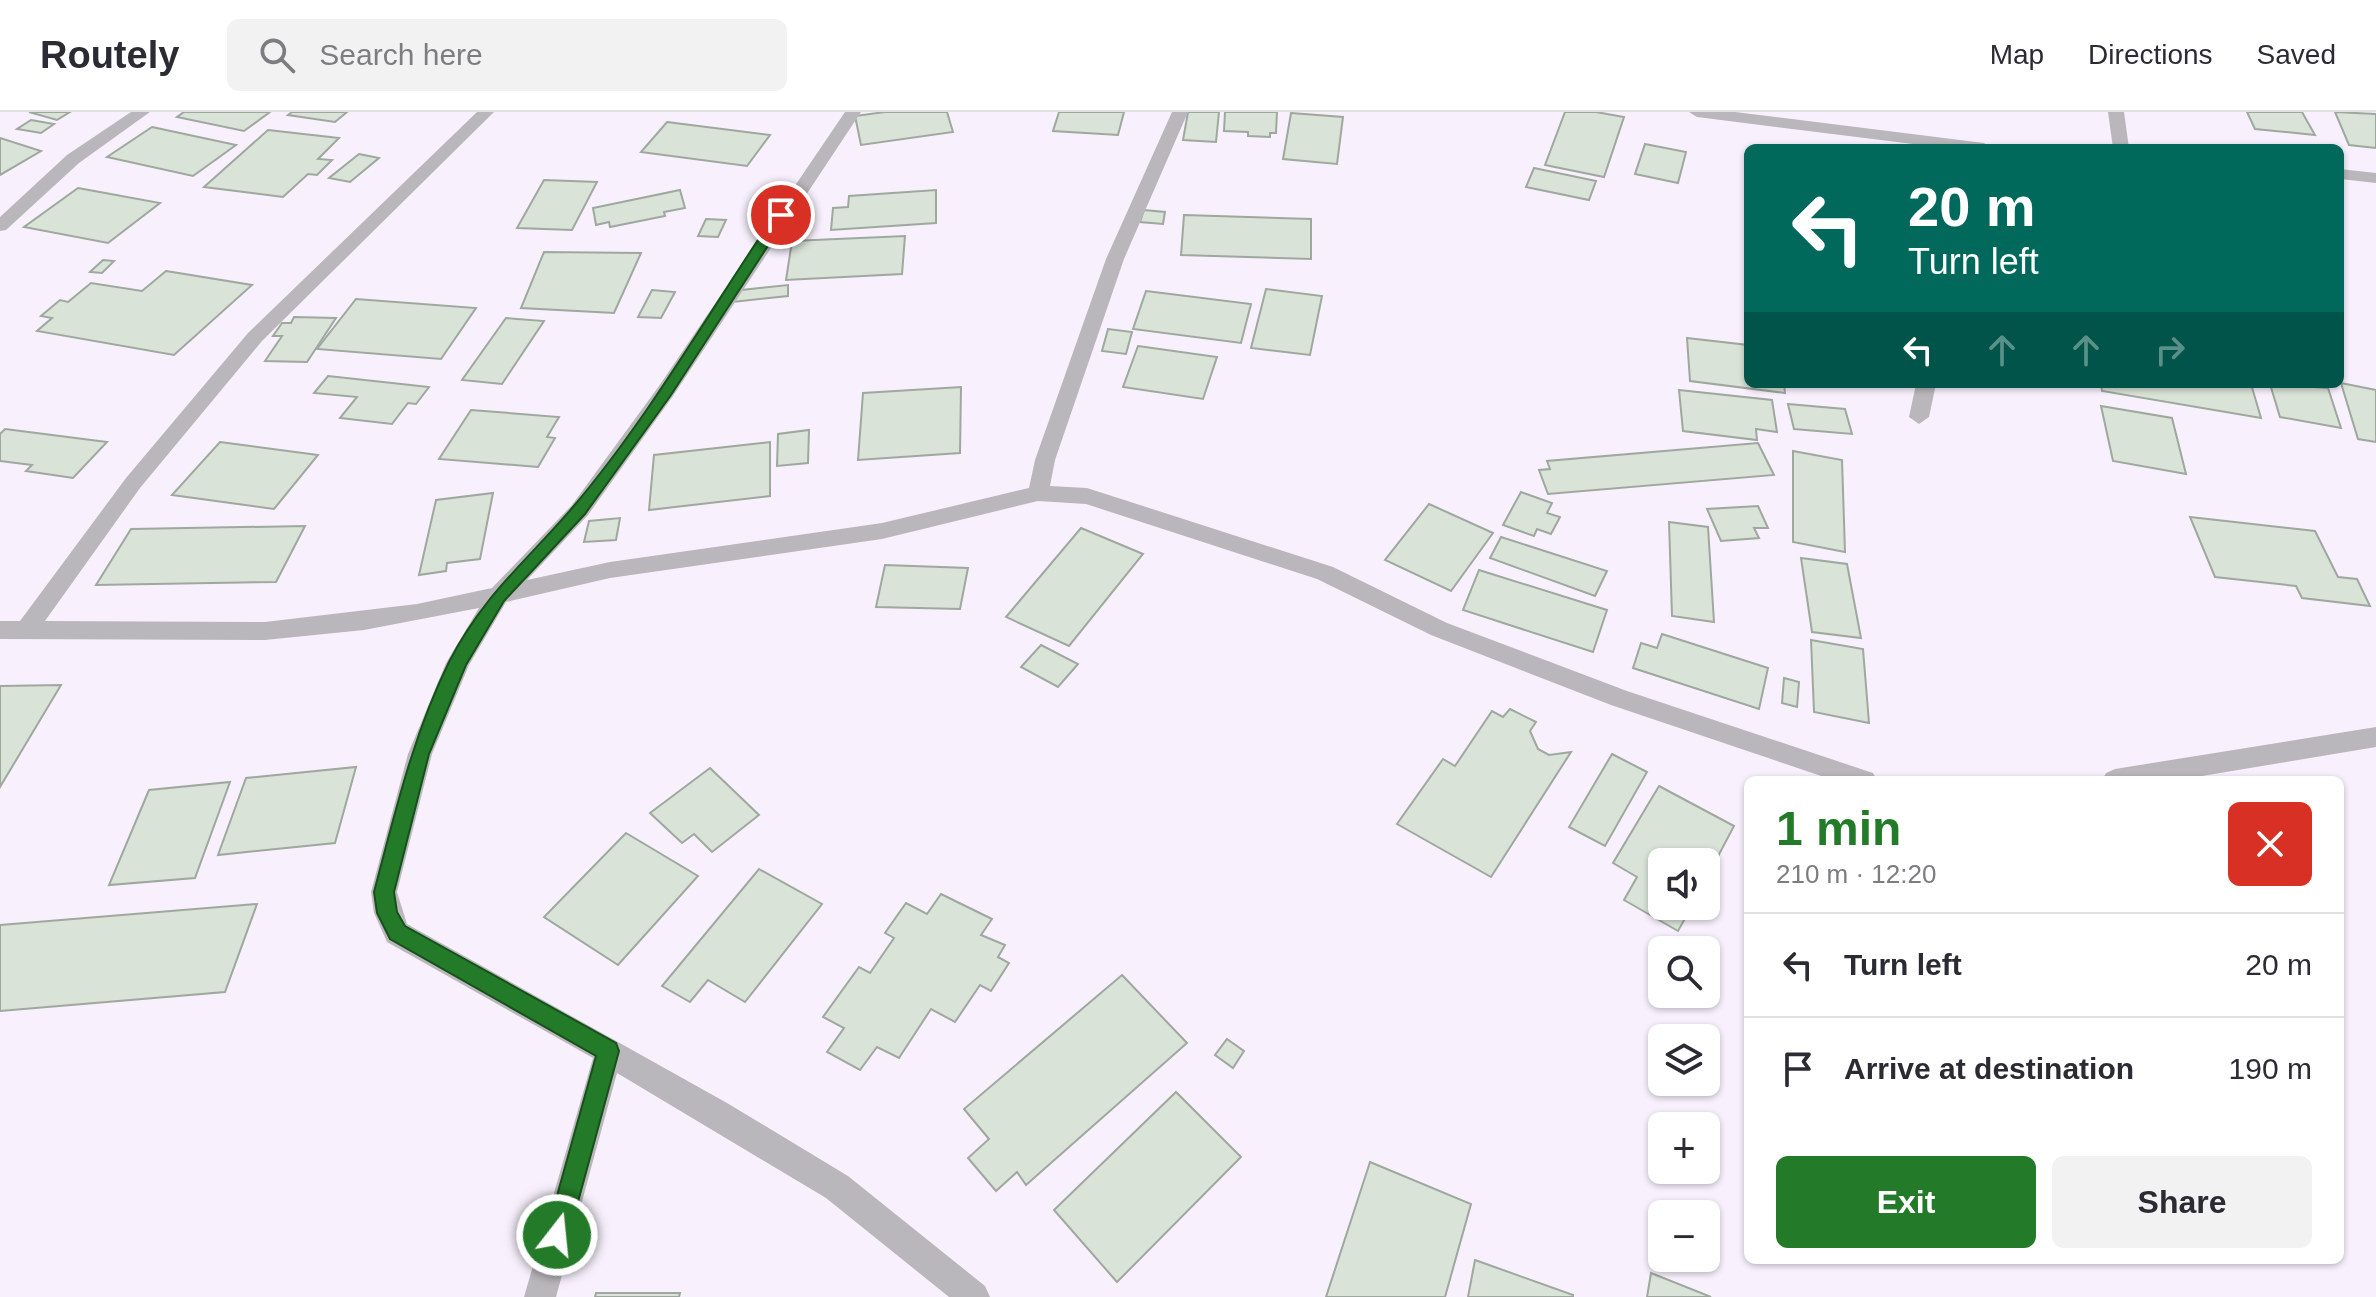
<!DOCTYPE html>
<meta charset="utf-8">
<style>
body{margin:0;font-family:Helvetica,sans-serif;background:#f2f2f3;color:#2b2b33;height:100vh;display:flex;flex-direction:column;font-size:30px;white-space:nowrap}
*{box-sizing:border-box;margin:0}
p{font-size:26px;color:#7c7c81}
.icon{flex:none;width:44px;height:44px;fill:none;stroke:currentColor;stroke-width:2;stroke-linecap:round;stroke-linejoin:round}
.map{position:relative;flex:1;overflow:hidden}
.details{position:absolute;left:1744px;top:664px;width:600px;height:488px;display:flex;flex-direction:column;background:#fff;border-radius:12px;box-shadow:0 2px 6px #0004}
.details>*{flex:none}
.banner{position:absolute;left:1744px;top:32px;width:600px;height:244px;border-radius:12px;box-shadow:0 2px 6px #0004;background:#00695c;color:#fff;overflow:hidden}
.controls{position:absolute;left:1648px;top:736px;display:grid;gap:16px}
.controls a{display:grid;place-items:center;width:72px;height:72px;border-radius:12px;background:#fff;box-shadow:0 2px 6px #0004;font-size:40px}
.pin{position:absolute;display:grid;place-items:center;width:68px;height:68px;color:#fff;margin:-34px;border:4px solid #fff;border-radius:50%;box-shadow:0 2px 8px #0007}
.me{position:absolute;width:88px;margin:-44px;rotate:16deg;stroke-linejoin:round;filter:drop-shadow(0 0 6px #0008)}
.turn{display:flex;align-items:center;gap:28px;height:168px;padding:0 32px;font-size:36px}
.turn .icon{width:104px;height:104px;stroke-width:2.5}
.turn b{display:block;font-size:56px;line-height:68px}
.lanes{display:flex;align-items:center;height:76px;padding:0 32px;background:#0003;justify-content:center;gap:40px;direction:ltr}
.lanes .off{opacity:.35}
.round{display:grid;place-items:center;flex:none;width:84px;height:84px;border-radius:12px;background:#f2f2f3}
.overview{display:flex;align-items:center;justify-content:space-between;height:136px;padding:0 32px}
h1{font-size:48px;font-weight:700;line-height:60px;color:#237b29}
.action{display:flex;gap:16px;margin-top:auto;padding:16px 32px}
.action a{flex:1;height:92px;border-radius:12px;background:#237b29;color:#fff;font-size:32px;font-weight:700;line-height:92px;text-align:center}
.action a+a{background:#f2f2f3;color:#2b2b33}
ul{padding:0;list-style:none}
li{display:flex;align-items:center;gap:24px;height:104px;padding:0 32px;border-top:2px solid #e1e1e2}
li div{flex:1}
li b{display:block;font-size:30px}
li em{font-style:normal}
header{display:flex;align-items:center;gap:48px;box-sizing:border-box;height:112px;padding:0 40px;background:#fff;border-bottom:2px solid #e1e1e2}
header strong{font-size:38px}
nav{display:flex;gap:44px;margin-inline-start:auto;font-size:28px}
.search{width:560px;height:72px;background:#f2f2f3;display:flex;align-items:center;gap:20px;box-sizing:border-box;padding:0 28px;border-radius:12px;color:#7c7c81;font-size:30px}
.map>svg:first-child{display:block}
.building{fill:#d9e3d8;stroke:#9ea89e;stroke-width:2}
.lines{fill:none;stroke-linecap:round;stroke-linejoin:round}
.minor{fill:#bab7bc;fill-rule:evenodd}
.route{fill:#237b29;stroke:#17501b;stroke-width:2}
</style>
<header>
<strong>Routely</strong>
<div class="search"><svg class="icon" aria-label="search" viewBox="0 0 24 24"><circle cx="10" cy="10" r="6"/><path d="M15 15l6 6"/></svg>Search here</div>
<nav><a>Map</a><a>Directions</a><a>Saved</a></nav>
</header>
<div class="map">
<svg width="2376" height="1185" viewBox="0 0 2376 1185">
<rect width="100%" height="100%" fill="#f8f1fd"/>
<g class="building">
<polygon points="29,0 70,0 57,8"/>
<polygon points="184,0 270,0 244,19 177,5"/>
<polygon points="292,0 347,0 335,10 288,3"/>
<polygon points="885,0 947,0 953,20 861,33 855,4"/>
<polygon points="1059,0 1124,0 1118,23 1053,19"/>
<polygon points="1188,0 1219,0 1216,30 1183,28"/>
<polygon points="1225,0 1277,0 1276,21 1270,21 1270,25 1248,24 1248,20 1224,19"/>
<polygon points="1565,0 1596,0 1624,5 1604,65 1545,53"/>
<polygon points="2247,0 2302,0 2315,23 2255,17"/>
<polygon points="2335,0 2376,2 2376,36 2349,33"/>
<polygon points="1291,1 1343,5 1337,52 1283,47"/>
<polygon points="31,8 54,12 41,21 17,17"/>
<polygon points="667,10 770,23 747,54 641,40"/>
<polygon points="152,15 236,33 193,64 107,45"/>
<polygon points="268,18 339,26 318,47 332,48 317,63 308,62 283,85 204,75"/>
<polygon points="0,26 41,39 0,63"/>
<polygon points="1645,32 1686,40 1678,71 1635,62"/>
<polygon points="359,42 379,46 350,70 329,66"/>
<polygon points="1534,56 1596,69 1589,88 1526,75"/>
<polygon points="544,68 597,70 572,118 517,116"/>
<polygon points="78,76 160,91 108,131 24,115"/>
<polygon points="680,78 685,96 664,100 665,104 610,115 609,110 596,113 593,96"/>
<polygon points="936,78 936,111 831,118 833,96 848,95 849,84"/>
<polygon points="1144,98 1165,100 1163,112 1140,110"/>
<polygon points="1184,103 1311,107 1311,147 1181,143"/>
<polygon points="706,107 726,108 718,125 698,124"/>
<polygon points="905,124 902,162 786,168 792,129"/>
<polygon points="544,140 641,141 614,201 521,196"/>
<polygon points="103,148 114,149 102,161 90,160"/>
<polygon points="166,159 252,173 174,243 37,219 52,206 41,204 60,188 68,190 91,171 142,179"/>
<polygon points="788,173 788,184 733,190 733,179"/>
<polygon points="1266,177 1322,184 1310,243 1251,236"/>
<polygon points="652,178 675,180 661,206 638,205"/>
<polygon points="1146,179 1251,192 1241,231 1133,217"/>
<polygon points="356,187 476,196 441,247 317,237"/>
<polygon points="294,205 336,206 307,250 265,249 282,224 273,224 282,211 291,211"/>
<polygon points="506,206 544,209 502,272 462,268"/>
<polygon points="1108,217 1132,220 1126,242 1102,239"/>
<polygon points="1687,226 1748,233 1748,272 1784,272 1785,281 1690,269"/>
<polygon points="1138,234 1217,245 1203,287 1123,275"/>
<polygon points="328,264 429,275 416,292 408,291 392,312 340,306 357,285 314,281"/>
<polygon points="2341,271 2376,278 2376,330 2358,327"/>
<polygon points="2101,272 2251,272 2261,306 2102,279"/>
<polygon points="2270,272 2328,276 2341,316 2280,305"/>
<polygon points="961,275 960,341 858,348 863,281"/>
<polygon points="1679,278 1772,288 1777,320 1756,317 1757,328 1683,319"/>
<polygon points="1788,292 1845,297 1852,322 1794,317"/>
<polygon points="2101,294 2172,306 2186,362 2113,349"/>
<polygon points="471,298 559,305 547,325 555,326 538,355 439,347"/>
<polygon points="5,317 107,330 73,366 26,359 32,353 0,349 0,322"/>
<polygon points="809,318 808,351 777,354 778,322"/>
<polygon points="220,330 318,343 274,397 172,383"/>
<polygon points="770,330 770,384 649,398 654,343"/>
<polygon points="1758,331 1774,363 1548,382 1539,358 1550,357 1547,349"/>
<polygon points="1793,339 1842,348 1845,440 1793,430"/>
<polygon points="1521,380 1552,391 1547,401 1560,405 1551,422 1537,417 1534,424 1503,413"/>
<polygon points="493,381 480,447 447,451 446,459 419,463 436,388"/>
<polygon points="1429,392 1493,421 1451,479 1385,448"/>
<polygon points="1758,394 1768,416 1754,416 1759,426 1721,429 1707,397"/>
<polygon points="2190,405 2315,419 2338,465 2357,467 2370,494 2302,486 2296,474 2215,465"/>
<polygon points="620,406 616,428 584,430 589,409"/>
<polygon points="1669,410 1708,415 1714,510 1672,504"/>
<polygon points="305,414 276,470 96,473 131,417"/>
<polygon points="1081,416 1143,442 1069,534 1006,505"/>
<polygon points="1501,425 1607,459 1595,484 1490,446"/>
<polygon points="1801,446 1847,452 1861,526 1812,520"/>
<polygon points="885,453 968,456 960,497 876,495"/>
<polygon points="1479,458 1607,498 1593,540 1463,498"/>
<polygon points="1662,522 1768,556 1759,597 1633,556 1641,531 1657,536"/>
<polygon points="1811,528 1863,537 1869,611 1814,600"/>
<polygon points="1041,533 1078,552 1058,575 1021,555"/>
<polygon points="1784,566 1799,570 1797,595 1782,591"/>
<polygon points="61,573 0,675 0,574"/>
<polygon points="1510,597 1536,610 1530,619 1538,637 1549,643 1571,640 1491,765 1397,712 1443,647 1455,654 1492,599 1503,605"/>
<polygon points="1612,642 1647,660 1605,734 1569,715"/>
<polygon points="356,655 335,731 218,743 246,666"/>
<polygon points="710,656 759,703 712,740 694,722 682,731 650,701"/>
<polygon points="230,670 195,766 109,773 149,678"/>
<polygon points="1659,674 1734,714 1706,767 1706,750 1662,750 1662,794 1692,794 1678,819 1624,788 1637,765 1613,751"/>
<polygon points="626,721 698,764 618,853 544,805"/>
<polygon points="759,757 822,792 745,890 708,868 690,890 662,874"/>
<polygon points="941,782 992,807 981,823 1005,833 998,845 1009,851 991,879 980,873 955,910 931,897 899,946 877,935 860,958 827,940 844,916 823,905 859,855 870,861 894,826 885,821 906,791 927,802"/>
<polygon points="257,792 225,880 0,899 0,813"/>
<polygon points="1122,863 1187,931 1026,1073 1017,1060 996,1079 968,1046 989,1027 964,997"/>
<polygon points="1227,927 1244,939 1233,956 1215,943"/>
<polygon points="1176,980 1241,1045 1117,1170 1054,1098"/>
<polygon points="1370,1050 1471,1092 1445,1185 1326,1185"/>
<polygon points="1475,1148 1573,1183 1573,1185 1468,1185"/>
<polygon points="1651,1161 1711,1185 1647,1185"/>
<polygon points="596,1181 680,1181 679,1185 595,1185"/>
</g>
<g class="lines">
<g class="minor">
<polygon points="131,0 150,0 79,51 6,118 0,119 0,105 67,43"/>
<polygon points="477,0 494,0 262,229 140,376 45,509 265,510 417,492 492,476 572,393 659,274 845,0 861,0 673,284 588,403 527,468 610,450 882,411 1029,376 1035,348 1106,147 1172,0 1188,0 1124,147 1055,348 1050,374 1087,376 1333,455 1447,511 1627,579 1873,661 1877,668 1833,668 1611,593 1431,523 1317,467 1086,392 1038,389 882,427 610,466 506,490 469,553 432,642 397,780 407,812 727,991 848,1064 985,1174 990,1185 949,1185 826,1086 617,961 556,1185 524,1185 593,946 387,830 374,801 371,780 408,642 446,551 479,496 364,518 265,528 0,527 0,509 20,509 126,366 248,221"/>
<polygon points="1689,0 1735,0 1984,31 1992,36 1945,36 1697,5"/>
<polygon points="2108,0 2124,0 2129,36 2113,36"/>
<polygon points="2340,57 2376,61 2376,71 2340,67"/>
<polygon points="1916,272 1936,272 1929,305 1919,312 1909,305"/>
<polygon points="2376,615 2376,635 2178,668 2102,668 2106,661 2115,657"/>
</g>
</g>
<path class="route" d="M776 101 788 103 671 283 585 402 504 489 466 553 429 642 394 780 397 800 405 814 616 931 619 939 569 1123 566 1132 557 1135 549 1132 546 1123 596 944 390 827 377 801 374 780C395 701 413 623 449 550 483 483 527 449 573 395 650 304 710 198 776 101Z"/>
</svg>
<div class="controls">
<a><svg class="icon" aria-label="sound" viewBox="0 0 24 24"><path d="M4 9h4l5-4v14l-5-4H4zM17 9q2 3 0 6"/></svg></a>
<a><svg class="icon" aria-label="search" viewBox="0 0 24 24"><circle cx="10" cy="10" r="6"/><path d="M15 15l6 6"/></svg></a>
<a><svg class="icon" aria-label="layers" viewBox="0 0 24 24"><path d="M12 4l9 5-9 5-9-5zM3 14l9 5 9-5"/></svg></a>
<a>+</a>
<a>−</a>
</div>
<div class="pin" style="left:781px;top:103px;background:#d93025"><svg class="icon" aria-label="arrive" viewBox="0 0 24 24"><path d="M6 21V4h12l-3 4 3 4H6"/></svg></div>
<svg class="me" style="left:557px;top:1123px" viewBox="-20 -20 40 40"><circle r="17" fill="#237b29" stroke="#fff" stroke-width="3"/><path d="M0-11L8 9 0 5-8 9z" fill="#fff"/></svg>
<div class="banner">
<div class="turn"><svg class="icon" aria-label="left" viewBox="0 0 24 24"><path d="M17 20v-9H6M10 6l-5 5 5 5"/></svg><div><b>20 m</b>Turn left</div></div>
<div class="lanes"><svg class="icon" aria-label="left" viewBox="0 0 24 24"><path d="M17 20v-9H6M10 6l-5 5 5 5"/></svg><svg class="icon off" aria-label="ahead" viewBox="0 0 24 24"><path d="M12 20V5M6 11l6-6 6 6"/></svg><svg class="icon off" aria-label="ahead" viewBox="0 0 24 24"><path d="M12 20V5M6 11l6-6 6 6"/></svg><svg class="icon off" aria-label="right" viewBox="0 0 24 24"><path d="M7 20v-9h11M14 6l5 5-5 5"/></svg></div>
</div>
<section class="details">
<div class="overview"><div><h1>1 min</h1><p>210 m · 12:20</p></div><a class="round" style="background:#d93025;color:#fff"><svg class="icon" aria-label="close" viewBox="0 0 24 24"><path d="M6 6l12 12M18 6L6 18"/></svg></a></div>
<ul>
<li><svg class="icon" aria-label="left" viewBox="0 0 24 24"><path d="M17 20v-9H6M10 6l-5 5 5 5"/></svg><div><b>Turn left</b></div><em>20 m</em></li>
<li><svg class="icon" aria-label="arrive" viewBox="0 0 24 24"><path d="M6 21V4h12l-3 4 3 4H6"/></svg><div><b>Arrive at destination</b></div><em>190 m</em></li>
</ul>
<div class="action"><a>Exit</a><a>Share</a></div>
</section>
</div>
